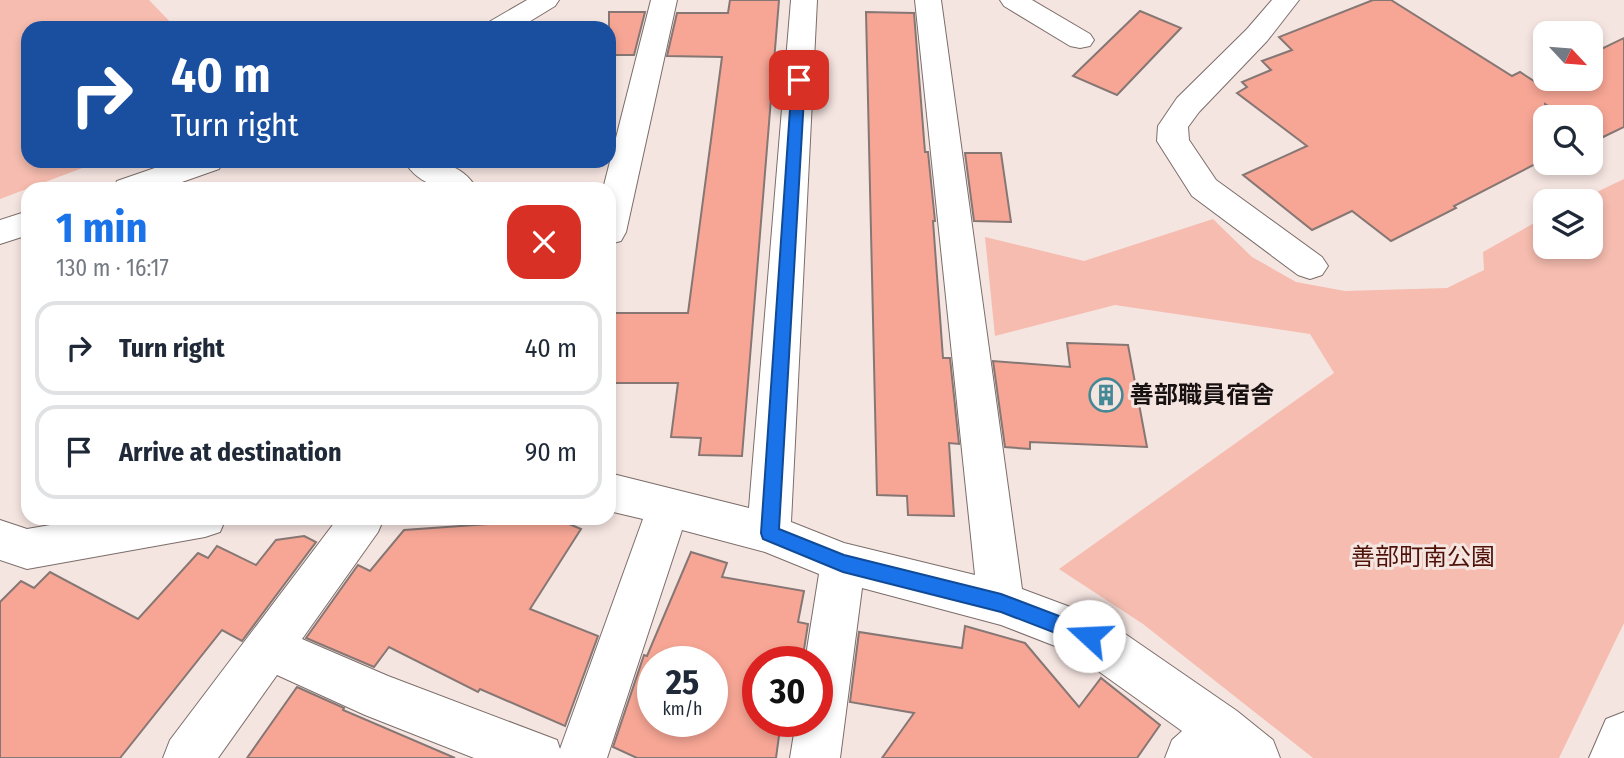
<!DOCTYPE html>
<meta charset="utf-8">
<style>
body{margin:0;font-family:"Fira Sans Condensed","Noto Sans JP",sans-serif;background:#f6f6f7;color:#1f2937;height:100vh;display:flex;flex-direction:column;font-size:26px;white-space:nowrap}
*{box-sizing:border-box;margin:0}
p{font-size:23px;color:#747a83}
.icon{flex:none;width:38px;height:38px;fill:none;stroke:currentColor;stroke-width:2;stroke-linecap:round;stroke-linejoin:round}
.map{position:relative;flex:1;overflow:hidden}
.sheet{position:absolute;left:21px;top:182px;width:595px;height:343px;display:flex;flex-direction:column;background:#fff;border-radius:21px;box-shadow:0 4px 10px #0003}
.sheet>*{flex:none}
.guide{position:absolute;left:21px;top:21px;width:595px;height:147px;border-radius:21px;box-shadow:0 4px 10px #0003;background:#1a4fa0;color:#fff;overflow:hidden}
.needle{width:46px;rotate:116deg}
.fabs{position:absolute;left:1533px;top:21px;display:grid;gap:14px}
.fabs a{display:grid;place-items:center;width:70px;height:70px;border-radius:14px;background:#fff;box-shadow:0 4px 10px #0003;font-size:35px}
.speed{position:absolute;left:637px;top:646px;display:flex;gap:14px;font-size:35px;font-weight:700;text-align:center}
.speed>*{display:grid;place-content:center;width:91px;height:91px;border-radius:50%;background:#fff;box-shadow:0 4px 10px #0003;line-height:1}
.speed small{font-size:18px;font-weight:400}
.speed .limit{border:10px solid #d22;background:#fff;color:#111}
.pin{position:absolute;display:grid;place-items:center;width:60px;height:60px;color:#fff;margin:-30px;border-radius:14px;box-shadow:0 4px 10px #0006}
.me{position:absolute;width:77px;margin:-38px;rotate:290deg;stroke-linejoin:round;filter:drop-shadow(0 0 5px #0008)}
.turn{display:flex;align-items:center;gap:24px;height:147px;padding:0 35px;font-size:32px}
.turn .icon{width:91px;height:91px;stroke-width:2.5}
.turn b{display:block;font-size:49px;line-height:60px}
.round{display:grid;place-items:center;flex:none;width:74px;height:74px;border-radius:21px;background:#f6f6f7}
.head{display:flex;align-items:center;justify-content:space-between;height:119px;padding:0 35px}
h1{font-size:42px;font-weight:700;line-height:52px;color:#1a73e8}
ul{padding:0;list-style:none}
li{display:flex;align-items:center;gap:21px;height:94px;margin:0 14px 10px;padding:0 21px;border:4px solid #e0e1e3;border-radius:21px}
li div{flex:1}
li b{display:block;font-size:26px}
li em{font-style:normal}
.map>svg:first-child{display:block}
.green{fill:#f5bcaf}
.building{fill:#f7a695;stroke:#867774;stroke-width:2;fill-rule:evenodd}
.lines{fill:none;stroke-linecap:round;stroke-linejoin:round}
.minor-casing{stroke:#7b6d6a;stroke-width:2}
.minor{fill:#fff;fill-rule:evenodd}
.route{fill:#1a73e8;stroke:#114b97;stroke-width:2}
.labels{text-anchor:middle;stroke-width:6;stroke-linejoin:round;paint-order:stroke}
.poi-label{font-size:24px;font-weight:bold;fill:#171211;stroke:#f5e5e1;text-anchor:start}
.park-label{font-size:24px;fill:#4f1208;stroke:#f5e5e1}
</style>
<div class="map">
<svg width="1624" height="758" viewBox="0 0 1624 758">
<rect width="100%" height="100%" fill="#f5e5e1"/>
<g class="green">
<polygon points="0,0 149,0 176,28 28,28 28,161 101,161 0,199"/>
<polygon points="1624,179 1624,623 1559,758 1313,758 1143,624 1059,569 1334,373 1310,334 1115,305 995,336 985,237 1084,261 1213,219 1252,257 1296,282 1345,291 1447,288 1484,270 1483,252 1545,217 1545,247 1591,247 1591,201 1578,201"/>
</g>
<g class="building">
<polygon points="730,0 779,0 742,456 699,455 701,438 671,437 678,383 609,383 609,337 613,313 688,313 722,57 667,56 677,13 728,13"/>
<polygon points="1373,0 1391,0 1512,76 1520,72 1534,81 1545,76 1545,79 1591,79 1591,54 1624,38 1624,127 1601,138 1591,132 1591,117 1567,117 1545,104 1545,159 1454,206 1456,208 1391,241 1352,211 1312,230 1243,175 1307,146 1237,93 1247,87 1242,82 1271,70 1262,61 1292,50 1279,37"/>
<polygon points="1140,11 1181,28 1117,95 1073,76"/>
<polygon points="609,12 645,12 634,55 609,55"/>
<polygon points="866,12 914,13 925,152 928,152 935,221 933,221 943,358 950,358 959,444 949,443 954,516 908,515 907,496 877,495"/>
<polygon points="965,153 1001,153 1011,222 974,221"/>
<polygon points="1067,343 1128,345 1147,447 1030,442 1030,449 1005,447 993,361 1070,367"/>
<polygon points="519,518 555,518 581,529 530,609 598,636 565,726 480,689 478,692 389,647 374,667 306,638 358,565 370,571 404,530 516,522"/>
<polygon points="304,536 316,542 242,641 222,630 120,758 0,758 0,602 21,581 34,588 50,572 138,619 198,553 208,558 217,546 256,565 276,540"/>
<path d="M691 552 727 563 722 577 804 591 798 622 808 624 802 662H758V721H781L776 758H637L613 747 644 655 647 656ZM653 662H712V721H653Z"/>
<polygon points="965,626 1025,643 1079,707 1101,678 1160,725 1137,758 882,758 914,713 850,702 859,632 962,648"/>
<polygon points="297,687 344,708 343,710 455,758 247,758"/>
</g>
<g class="lines">
<defs>
<g id="minor">
<polygon points="527,0 559,0 555,6 519,28 485,28 489,22"/>
<polygon points="651,0 677,0 626,232 621,241 609,244 609,189 603,189"/>
<polygon points="791,0 817,0 791,522 844,543 975,575 915,0 941,0 1022,589 1105,620 1237,711 1273,740 1280,758 1165,758 1172,740 1182,731 1073,653 1001,625 862,588 840,758 790,758 796,721 817,721 817,662 805,662 819,574 765,552 682,530 607,758 474,758 365,715 277,675 218,758 163,758 170,740 338,518 384,518 378,532 302,639 388,676 557,740 560,749 643,519 609,511 609,473 749,508"/>
<polygon points="1000,0 1032,0 1090,34 1094,40 1090,46 1080,48 1070,46 1004,6"/>
<polygon points="1272,0 1299,0 1267,41 1199,112 1188,127 1189,140 1216,180 1322,257 1328,266 1322,275 1310,279 1298,275 1192,196 1157,141 1158,126 1177,98 1247,29"/>
<polygon points="175,161 224,161 219,169 162,189 113,189 117,181"/>
<path d="M404 161C433 161 460 160 477 189 448 189 422 190 404 161Z"/>
<polygon points="28,211 28,235 0,244 0,220"/>
<polygon points="91,518 226,518 220,532 205,537 27,569 0,560 0,520 27,529"/>
<polygon points="1624,712 1624,758 1589,758 1606,719"/>
</g>
</defs>
<use href="#minor" class="minor-casing"/>
<use href="#minor" class="minor"/>
</g>
<polygon class="route" points="799,76 805,80 779,529 844,555 1001,594 1096,630 1099,636 1096,643 1089,646 1001,612 843,572 763,539 761,533 792,80"/>
<defs>
<symbol id="building-ring" viewBox="-11 -11 22 22"><circle r="9.5" fill="#f5e5e1" stroke="#448896" stroke-width="1.5"/><path d="M-4-6H4V6H1V3H-1V6H-4ZM-2.5-4.3h1.7v1.8h-1.7ZM.8-4.3h1.7v1.8H.8ZM-2.5-1h1.7V.8h-1.7ZM.8-1h1.7V.8H.8Z" fill="#448896"/></symbol>
</defs>
<g fill-rule="evenodd">
<use href="#building-ring" x="1087" y="376" width="38" height="38"/>
</g>
<g class="labels">
<g class="poi-label">
<text x="1130" y="403">善部職員宿舎</text>
</g>
<g class="park-label">
<text x="1423" y="565">善部町南公園</text>
</g>
</g>
</svg>
<div class="fabs">
<a><svg class="needle" viewBox="-14 -14 28 28"><path d="M0-13l5 13h-10z" fill="#e53935"/><path d="M0 13l5-13h-10z" fill="#747a83"/></svg></a>
<a><svg class="icon" aria-label="search" viewBox="0 0 24 24"><circle cx="10" cy="10" r="6"/><path d="M15 15l6 6"/></svg></a>
<a><svg class="icon" aria-label="layers" viewBox="0 0 24 24"><path d="M12 4l9 5-9 5-9-5zM3 14l9 5 9-5"/></svg></a>
</div>
<div class="speed"><div>25<small>km/h</small></div><div class="limit">30</div></div>
<div class="pin" style="left:799px;top:80px;background:#d93025"><svg class="icon" aria-label="arrive" viewBox="0 0 24 24"><path d="M6 21V4h12l-3 4 3 4H6"/></svg></div>
<svg class="me" style="left:1089px;top:636px" viewBox="-20 -20 40 40"><circle r="19" fill="#fff"/><path d="M0-13L10 11 0 6-10 11z" fill="#1a73e8"/></svg>
<div class="guide">
<div class="turn"><svg class="icon" aria-label="right" viewBox="0 0 24 24"><path d="M7 20v-9h11M14 6l5 5-5 5"/></svg><div><b>40 m</b>Turn right</div></div>
</div>
<section class="sheet">
<div class="head"><div><h1>1 min</h1><p>130 m · 16:17</p></div><a class="round" style="background:#d93025;color:#fff"><svg class="icon" aria-label="close" viewBox="0 0 24 24"><path d="M6 6l12 12M18 6L6 18"/></svg></a></div>
<ul>
<li><svg class="icon" aria-label="right" viewBox="0 0 24 24"><path d="M7 20v-9h11M14 6l5 5-5 5"/></svg><div><b>Turn right</b></div><em>40 m</em></li>
<li><svg class="icon" aria-label="arrive" viewBox="0 0 24 24"><path d="M6 21V4h12l-3 4 3 4H6"/></svg><div><b>Arrive at destination</b></div><em>90 m</em></li>
</ul>
</section>
</div>
